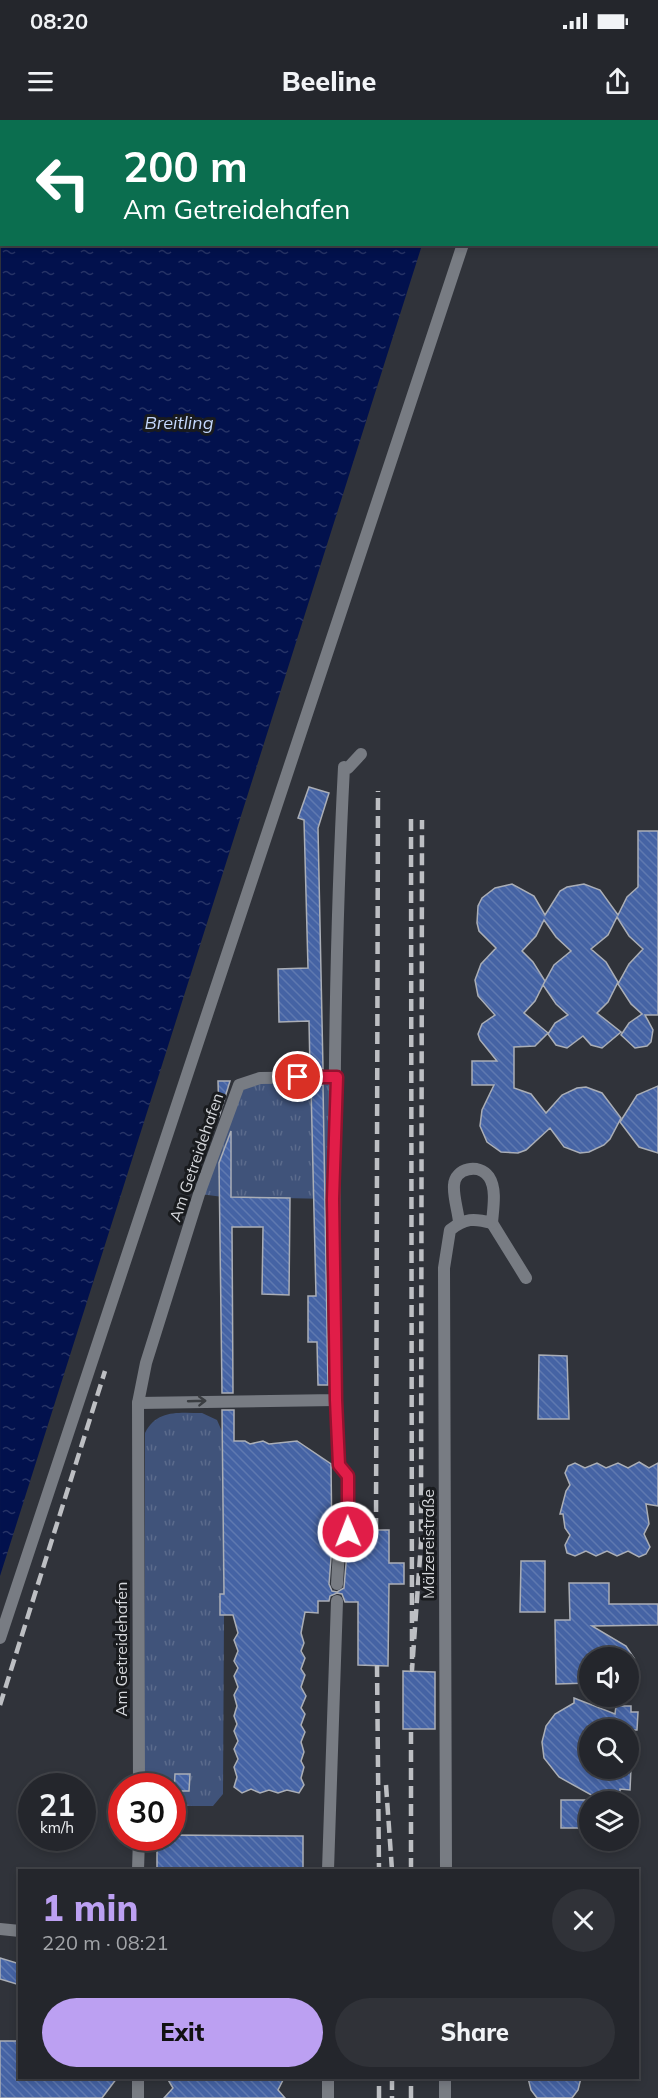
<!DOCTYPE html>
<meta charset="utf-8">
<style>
body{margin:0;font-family:Mulish,sans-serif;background:#303238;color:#f1f3f6;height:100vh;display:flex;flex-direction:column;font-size:22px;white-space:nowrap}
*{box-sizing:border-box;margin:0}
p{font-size:20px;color:#a3a5a9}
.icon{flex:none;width:33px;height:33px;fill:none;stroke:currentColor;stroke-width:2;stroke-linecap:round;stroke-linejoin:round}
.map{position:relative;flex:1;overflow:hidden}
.side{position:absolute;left:18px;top:1749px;width:621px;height:210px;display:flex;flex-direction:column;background:#24262c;border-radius:0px;box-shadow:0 3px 9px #0003,0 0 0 2px #414348}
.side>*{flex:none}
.banner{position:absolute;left:0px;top:0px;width:658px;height:126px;box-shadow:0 3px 9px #0003,0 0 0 2px #414348;background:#0b6e4f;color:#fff;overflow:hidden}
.controls{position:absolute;left:579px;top:1527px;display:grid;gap:12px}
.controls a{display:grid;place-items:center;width:60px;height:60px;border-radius:50%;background:#24262c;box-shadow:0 3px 9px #0003,0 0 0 2px #414348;font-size:30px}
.speed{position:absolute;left:18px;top:1653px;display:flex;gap:12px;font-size:30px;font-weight:700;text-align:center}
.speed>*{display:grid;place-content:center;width:78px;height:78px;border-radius:50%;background:#24262c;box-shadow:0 3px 9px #0003,0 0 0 2px #414348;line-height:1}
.speed small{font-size:15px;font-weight:400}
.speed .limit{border:9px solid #d22;background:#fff;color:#111}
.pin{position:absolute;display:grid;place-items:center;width:51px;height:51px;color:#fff;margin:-26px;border:3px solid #fff;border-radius:50%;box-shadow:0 2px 6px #0007}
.me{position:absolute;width:66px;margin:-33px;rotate:359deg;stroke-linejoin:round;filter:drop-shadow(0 0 4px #0008)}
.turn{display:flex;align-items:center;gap:21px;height:126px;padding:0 24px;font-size:27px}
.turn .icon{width:78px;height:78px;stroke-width:2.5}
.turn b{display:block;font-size:42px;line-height:51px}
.round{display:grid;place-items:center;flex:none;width:63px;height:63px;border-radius:32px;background:#303238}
.summary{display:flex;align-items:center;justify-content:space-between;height:102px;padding:0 24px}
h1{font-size:36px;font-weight:800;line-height:45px;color:#bca0f2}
.primary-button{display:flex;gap:12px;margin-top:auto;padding:12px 24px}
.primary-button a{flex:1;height:69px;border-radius:36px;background:#bca0f2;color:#111;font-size:24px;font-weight:800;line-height:69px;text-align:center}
.primary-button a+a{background:#303238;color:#f1f3f6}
.status{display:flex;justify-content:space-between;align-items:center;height:42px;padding:0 30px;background:#24262c;direction:ltr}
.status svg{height:16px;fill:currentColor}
header{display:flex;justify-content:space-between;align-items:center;height:78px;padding:0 24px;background:#24262c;font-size:27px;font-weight:800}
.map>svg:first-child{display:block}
.grass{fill:url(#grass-tufts)}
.water{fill:url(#water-ripples)}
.building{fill:url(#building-back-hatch);stroke:#aaaeb6;stroke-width:1.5}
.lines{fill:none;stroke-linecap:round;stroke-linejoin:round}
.minor{stroke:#787c83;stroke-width:12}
.rail{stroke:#bdbfc3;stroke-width:4.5;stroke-dasharray:12 6;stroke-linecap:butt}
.oneway{stroke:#3a3d41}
.route-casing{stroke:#92132f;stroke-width:15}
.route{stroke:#e11d48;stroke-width:10}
.labels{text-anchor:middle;stroke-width:6;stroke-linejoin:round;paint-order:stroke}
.street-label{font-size:16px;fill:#d6d8dc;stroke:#191b1e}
.water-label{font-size:18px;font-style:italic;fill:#c4d7fc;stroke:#191b1e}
</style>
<div class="status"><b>08:20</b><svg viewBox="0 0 49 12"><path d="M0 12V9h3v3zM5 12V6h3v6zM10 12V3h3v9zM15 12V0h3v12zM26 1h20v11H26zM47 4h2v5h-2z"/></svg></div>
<header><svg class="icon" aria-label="menu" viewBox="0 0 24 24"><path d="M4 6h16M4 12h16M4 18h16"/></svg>Beeline<svg class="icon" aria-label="share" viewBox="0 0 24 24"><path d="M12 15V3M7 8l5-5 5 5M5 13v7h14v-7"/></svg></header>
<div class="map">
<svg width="658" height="1978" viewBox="0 0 658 1978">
<defs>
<pattern id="grass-tufts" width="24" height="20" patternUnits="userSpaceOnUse" patternTransform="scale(1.5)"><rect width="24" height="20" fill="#40537a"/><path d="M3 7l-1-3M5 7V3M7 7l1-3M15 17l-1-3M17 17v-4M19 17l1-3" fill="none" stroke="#5b6b8c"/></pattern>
<pattern id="water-ripples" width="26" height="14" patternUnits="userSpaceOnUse" patternTransform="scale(1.5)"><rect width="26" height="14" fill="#02114d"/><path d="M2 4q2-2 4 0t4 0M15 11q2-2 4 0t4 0" fill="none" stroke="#263366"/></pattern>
<pattern id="building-back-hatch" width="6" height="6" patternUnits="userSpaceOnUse" patternTransform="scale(1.5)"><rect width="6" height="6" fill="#4563a4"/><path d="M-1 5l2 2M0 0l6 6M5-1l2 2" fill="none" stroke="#5f79b0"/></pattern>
</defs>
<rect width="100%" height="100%" fill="#30333a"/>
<g class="grass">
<polygon points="337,957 333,1079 223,1077 200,1074 239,965"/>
<path d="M202 1293 217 1300 224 1316V1474H220V1494L224 1495 223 1674 213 1686H173L172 1666 144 1665 145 1313C157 1289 179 1293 202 1293Z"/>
</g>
<g class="water">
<polygon points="14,0 658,0 658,91 657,2"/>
<polygon points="1,40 2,124 422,125 0,1456"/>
</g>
<g class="building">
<polygon points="309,667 329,673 318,708 323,949 310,949 309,901 279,902 278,849 308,848 304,700 298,698"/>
<polygon points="638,711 658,711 658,895 645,895 653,910 651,922 647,926 635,928 621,915 629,903 642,894 631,884 618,864 629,844 643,829 629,816 617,797 608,815 591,829 606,842 618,862 608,882 597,893 621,912 602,928 591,925 583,916 567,928 556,925 548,914 555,903 568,895 556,884 543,865 554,845 571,831 556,817 544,800 536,816 522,831 533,842 545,861 535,881 524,893 548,913 535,926 514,927 514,968 531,974 546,993 562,975 577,968 586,967 602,973 621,998 610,1019 604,1025 589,1032 580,1033 564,1027 550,1008 526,1030 518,1033 501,1032 487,1022 480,1006 482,990 494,965 472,965 472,941 497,941 480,920 478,914 482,904 495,895 478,876 475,860 481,844 496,828 479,811 477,803 478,786 482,778 495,768 512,764 534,776 545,795 560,771 567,767 584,764 600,770 618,795 627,777 638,767"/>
<polygon points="218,961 230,961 219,997"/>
<polygon points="323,965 328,1265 318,1265 317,1222 308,1222 308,1176 316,1176 311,966"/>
<polygon points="658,966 658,1033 639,1027 620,1002 637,975"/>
<polygon points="231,1011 231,1077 290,1078 289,1175 262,1174 263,1107 232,1107 233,1273 222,1273 219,1043"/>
<polygon points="539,1235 567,1236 569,1299 538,1299"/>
<polygon points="222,1290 234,1290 234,1321 245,1321 250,1324 263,1321 269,1324 297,1321 331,1344 332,1425 329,1464 332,1471 337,1472 344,1468 347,1432 358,1432 358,1410 389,1410 389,1443 404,1443 404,1464 389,1464 388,1546 358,1545 358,1482 345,1482 342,1474 337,1473 330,1476 329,1481 318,1481 318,1493 305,1492 301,1513 304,1523 301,1531 305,1538 301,1549 305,1555 301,1567 306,1576 301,1588 305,1594 301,1605 305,1612 301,1622 304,1632 301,1641 304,1647 301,1658 304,1665 299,1673 287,1670 278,1673 269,1670 260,1673 251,1669 242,1673 234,1667 237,1657 234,1647 238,1639 234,1629 238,1621 234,1611 237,1604 234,1596 237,1586 234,1575 238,1567 234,1556 238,1548 234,1541 238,1531 234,1520 238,1513 233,1495 220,1495 220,1474 224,1474"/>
<polygon points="639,1342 649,1348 658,1343 658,1386 646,1384 649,1404 644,1414 650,1427 646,1434 639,1437 628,1431 617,1436 607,1431 596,1436 586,1431 575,1436 567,1433 565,1425 570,1415 565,1408 563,1394 560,1394 566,1371 570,1365 565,1353 568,1346 575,1343 585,1348 597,1343 606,1348 618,1343 628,1348"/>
<polygon points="521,1441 545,1441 545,1492 520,1492"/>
<polygon points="569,1463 609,1463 609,1484 658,1484 658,1505 592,1506 626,1526 634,1538 590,1538 590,1563 556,1564 555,1500 570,1500"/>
<polygon points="403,1551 435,1552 435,1609 403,1609"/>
<polygon points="574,1578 615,1594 616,1586 631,1586 631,1592 638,1592 637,1610 590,1610 590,1648 631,1648 630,1670 620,1669 620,1682 604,1682 559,1657 544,1638 542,1622 546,1606 555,1594 574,1583"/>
<polygon points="175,1654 190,1654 189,1671 174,1671"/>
<rect x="561" y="1680" width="29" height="28"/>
<polygon points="172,1715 303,1716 303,1750 157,1750 157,1718 172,1718"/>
<polygon points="0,1838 20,1844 20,1865 0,1859"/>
<polygon points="0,1921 20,1921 20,1958 117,1958 102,1978 0,1978"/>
<polygon points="167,1958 284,1958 278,1970 285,1978 164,1978 173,1968"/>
<polygon points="528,1958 581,1958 578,1970 572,1978 537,1978 531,1970"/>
</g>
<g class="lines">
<g class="minor">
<polyline points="492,1103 526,1158"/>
<polyline points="336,1280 339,1345 348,1356 348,1412 339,1430 337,1464"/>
<path d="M138 1283 336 1280C333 1069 333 858 344 647L348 648 361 634"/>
<polyline points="0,1518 463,124"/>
<polyline points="139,1666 138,1283 146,1243 199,1074 239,965 260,958 337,957"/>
<polyline points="138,1750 139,1718"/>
<polyline points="328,1750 337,1481"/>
<path d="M446 1750 444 1148 450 1110C465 1098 474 1098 492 1103 493 1089 497 1069 489 1057 479 1043 455 1048 454 1065 453 1076 458 1091 459 1102"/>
<polyline points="0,1809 20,1811"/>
<polyline points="138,1958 138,1978"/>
<polyline points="328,1978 328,1958"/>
<polyline points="445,1978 445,1958"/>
</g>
<g class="rail">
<polyline points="411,699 412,1550 421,1423 422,700"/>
<polyline points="376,1410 378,671"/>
<polyline points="377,1545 379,1750"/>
<polyline points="0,1585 105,1251"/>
<polyline points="386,1665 392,1750"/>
<polyline points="411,1750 411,1609"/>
<polyline points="392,1958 392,1978"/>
<polyline points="379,1978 379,1958"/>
<polyline points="411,1978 411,1958"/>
</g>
</g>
<defs><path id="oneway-shaft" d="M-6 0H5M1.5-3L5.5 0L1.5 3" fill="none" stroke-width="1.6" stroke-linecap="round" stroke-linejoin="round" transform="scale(1.5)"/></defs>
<use class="oneway" href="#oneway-shaft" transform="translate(197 1281) rotate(-2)"/>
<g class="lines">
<defs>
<polyline id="route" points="298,957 337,957 333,1079 336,1280 339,1345 348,1356 348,1412"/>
</defs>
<use href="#route" class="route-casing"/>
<use href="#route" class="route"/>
</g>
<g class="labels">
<g class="street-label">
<text transform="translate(196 1037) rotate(-71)" y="6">Am Getreidehafen</text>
<text transform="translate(428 1424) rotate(-90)" y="6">Mälzereistraße</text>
<text transform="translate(121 1529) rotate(-90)" y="6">Am Getreidehafen</text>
</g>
<g class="water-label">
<text x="179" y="309">Breitling</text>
</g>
</g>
</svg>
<div class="controls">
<a><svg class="icon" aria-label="sound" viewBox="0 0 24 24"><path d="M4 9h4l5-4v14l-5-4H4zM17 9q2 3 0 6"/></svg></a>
<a><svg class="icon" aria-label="search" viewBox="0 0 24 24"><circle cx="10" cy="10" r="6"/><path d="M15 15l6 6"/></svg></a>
<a><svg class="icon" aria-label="layers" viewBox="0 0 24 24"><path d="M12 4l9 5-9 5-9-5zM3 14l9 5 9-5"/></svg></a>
</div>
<div class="speed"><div>21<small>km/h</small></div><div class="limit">30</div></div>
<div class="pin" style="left:298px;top:957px;background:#d93025"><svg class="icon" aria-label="arrive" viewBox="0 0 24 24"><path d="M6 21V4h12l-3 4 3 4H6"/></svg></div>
<svg class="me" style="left:348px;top:1412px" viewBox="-20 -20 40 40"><circle r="17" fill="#e11d48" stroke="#fff" stroke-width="3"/><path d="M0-11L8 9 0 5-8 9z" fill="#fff"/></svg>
<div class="banner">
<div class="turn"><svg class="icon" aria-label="left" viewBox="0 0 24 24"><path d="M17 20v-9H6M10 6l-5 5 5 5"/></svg><div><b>200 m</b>Am Getreidehafen</div></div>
</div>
<section class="side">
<div class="summary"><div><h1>1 min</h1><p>220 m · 08:21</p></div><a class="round"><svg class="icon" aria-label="close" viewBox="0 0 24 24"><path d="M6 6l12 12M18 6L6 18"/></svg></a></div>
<div class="primary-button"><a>Exit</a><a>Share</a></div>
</section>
</div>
